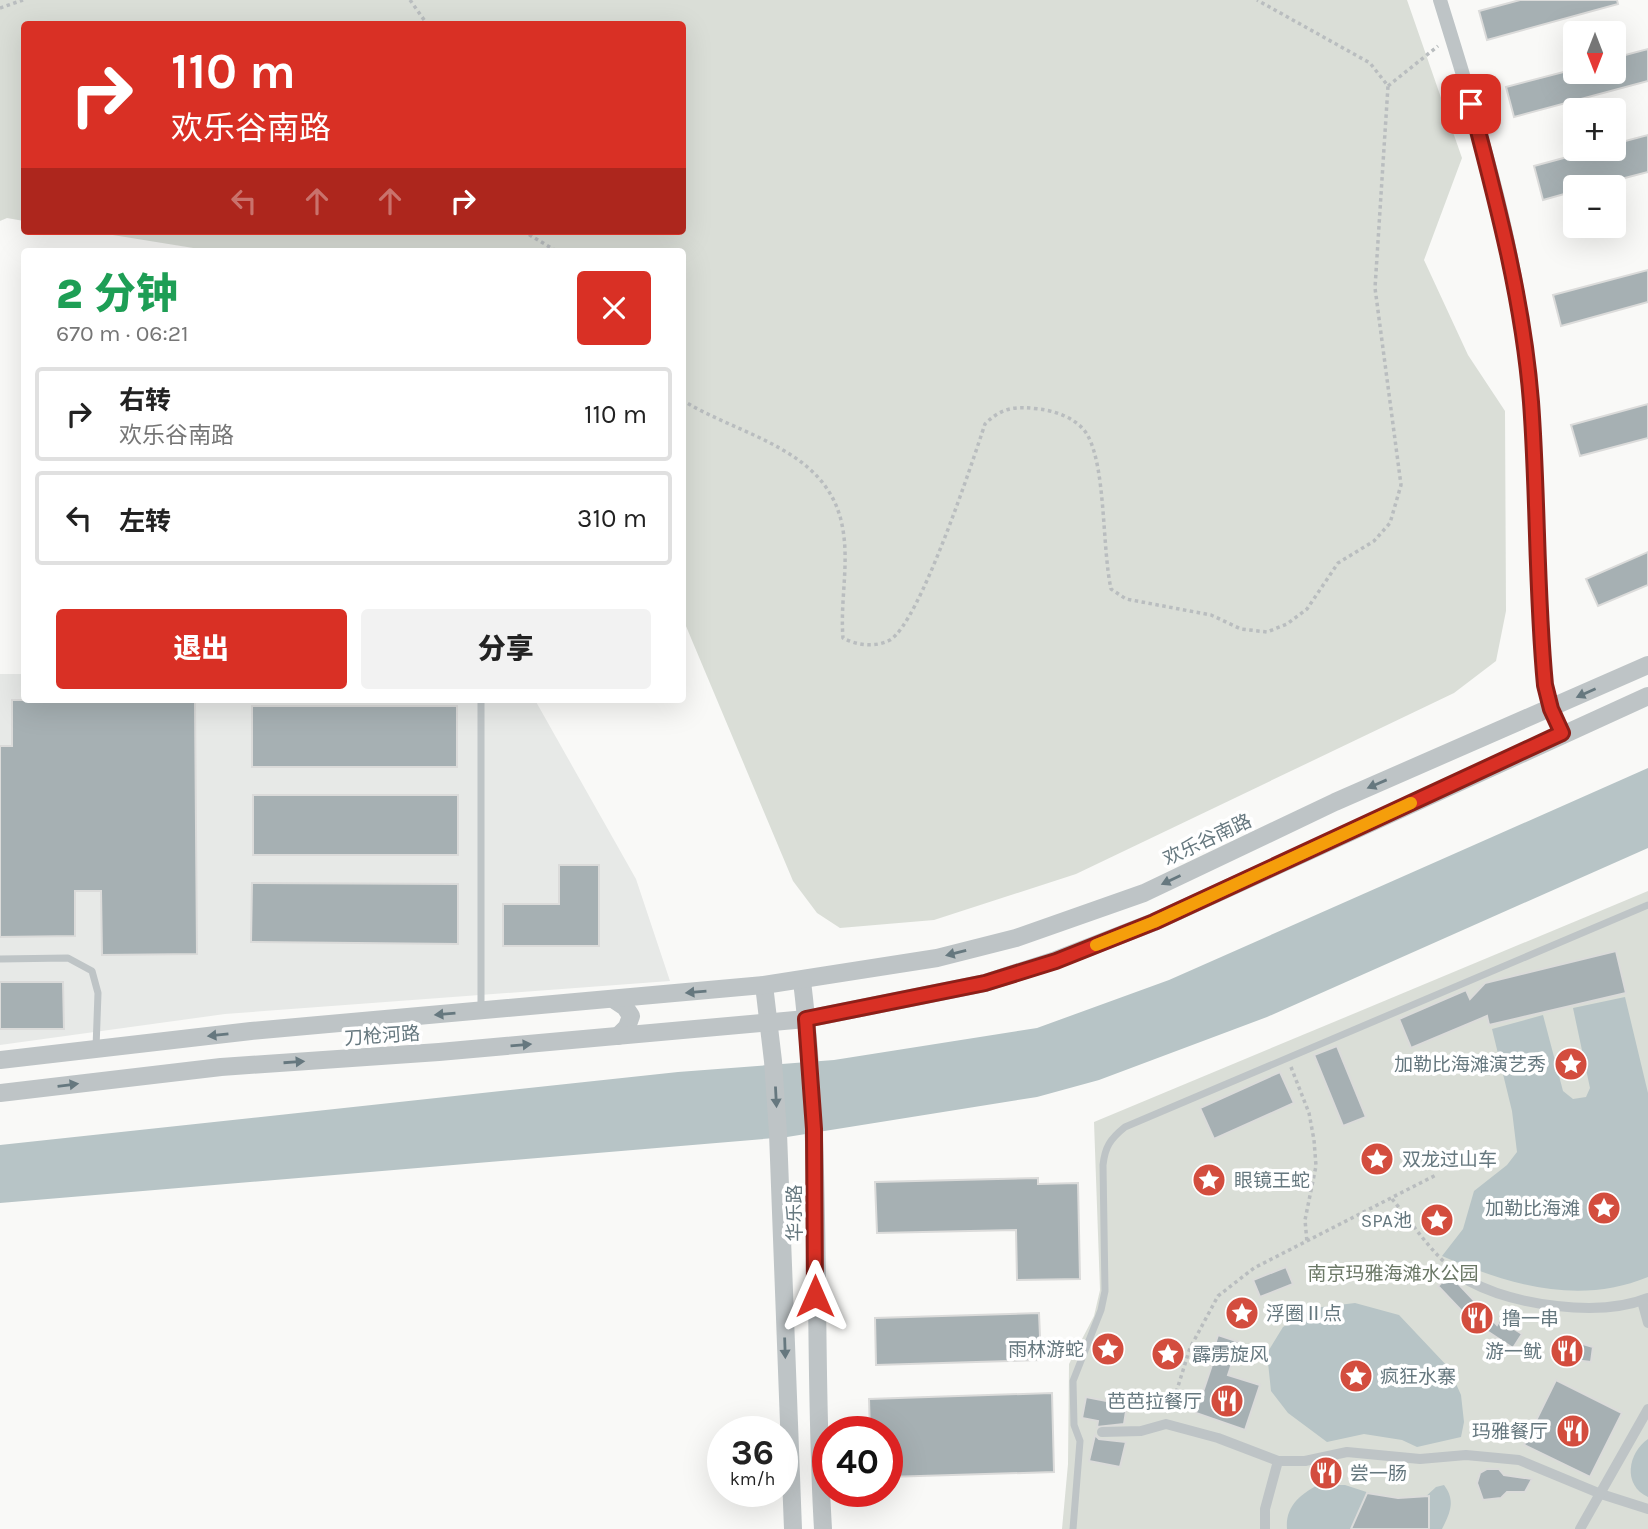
<!DOCTYPE html>
<html lang="zh">
<meta charset="utf-8">
<style>
body{margin:0;font-family:Karla,"Noto Sans SC",sans-serif;background:#f2f2f2;color:#222;height:100vh;display:flex;flex-direction:column;font-size:26px;white-space:nowrap}
*{box-sizing:border-box;margin:0}
p{font-size:23px;color:#767676}
.icon{flex:none;width:38px;height:38px;fill:none;stroke:currentColor;stroke-width:2;stroke-linecap:round;stroke-linejoin:round}
.map{position:relative;flex:1;overflow:hidden}
.panel{position:absolute;left:21px;top:248px;width:665px;height:455px;display:flex;flex-direction:column;background:#fff;border-radius:7px;box-shadow:0 7px 28px #0002}
.panel>*{flex:none}
.banner{position:absolute;left:21px;top:21px;width:665px;height:214px;border-radius:7px;box-shadow:0 7px 28px #0002;background:#d93025;color:#fff;overflow:hidden}
.needle{width:46px;rotate:180deg}
.fabs{position:absolute;left:1563px;top:21px;display:grid;gap:14px}
.fabs a{display:grid;place-items:center;width:63px;height:63px;border-radius:7px;background:#fff;box-shadow:0 7px 28px #0002;font-size:35px}
.speed{position:absolute;left:707px;top:1416px;display:flex;gap:14px;font-size:35px;font-weight:700;text-align:center}
.speed>*{display:grid;place-content:center;width:91px;height:91px;border-radius:50%;background:#fff;box-shadow:0 7px 28px #0002;line-height:1}
.speed small{font-size:18px;font-weight:400}
.speed .limit{border:10px solid #d22;background:#fff;color:#111}
.pin{position:absolute;display:grid;place-items:center;width:60px;height:60px;color:#fff;margin:-30px;border-radius:14px;box-shadow:0 4px 10px #0006}
.me{position:absolute;width:77px;margin:-38px;rotate:0deg;stroke-linejoin:round;filter:drop-shadow(0 0 5px #0008)}
.turn{display:flex;align-items:center;gap:24px;height:147px;padding:0 35px;font-size:32px}
.turn .icon{width:91px;height:91px;stroke-width:2.5}
.turn b{display:block;font-size:49px;line-height:60px}
.lanes{display:flex;align-items:center;height:66px;padding:0 35px;background:#0003;justify-content:center;gap:35px;direction:ltr}
.lanes .off{opacity:.35}
.round{display:grid;place-items:center;flex:none;width:74px;height:74px;border-radius:7px;background:#f2f2f2}
.head{display:flex;align-items:center;justify-content:space-between;height:119px;padding:0 35px}
h1{font-size:42px;font-weight:800;line-height:52px;color:#1e9e55}
.button{display:flex;gap:14px;margin-top:auto;padding:14px 35px}
.button a{flex:1;height:80px;border-radius:7px;background:#d93025;color:#fff;font-size:28px;font-weight:800;line-height:80px;text-align:center}
.button a+a{background:#f2f2f2;color:#222}
ul{padding:0;list-style:none}
li{display:flex;align-items:center;gap:21px;height:94px;margin:0 14px 10px;padding:0 21px;border:4px solid #e0e0e0;border-radius:7px}
li div{flex:1}
li b{display:block;font-size:26px}
li em{font-style:normal}
.map>svg:first-child{display:block}
.built{fill:#e7e9e7}
.green{fill:#daded7}
.water{fill:#b7c4c6}
.building{fill:#a6b0b3;stroke:#dbdbda;stroke-width:2}
.lines{fill:none;stroke-linecap:round;stroke-linejoin:round}
.path{stroke:#b9bdbf;stroke-width:3.5;stroke-dasharray:3.5 3.5;stroke-linecap:butt}
.service{stroke:#bec4c6;stroke-width:7}
.pedestrian{stroke:#bec4c6;stroke-width:10}
.minor{stroke:#bec4c6;stroke-width:14}
.tertiary{stroke:#bec4c6;stroke-width:18}
.oneway{fill:#66787f}
.route-casing{stroke:#8d1f18;stroke-width:18}
.route{stroke:#d93025;stroke-width:12}
.slow{stroke:#f59e0b;stroke-width:12}
.labels{text-anchor:middle;stroke-width:7;stroke-linejoin:round;paint-order:stroke}
.street-label{font-size:19px;fill:#66787f;stroke:#fff}
.poi-label{font-size:19px;fill:#66787f;stroke:#fff;text-anchor:end}
.park-label{font-size:19px;fill:#6b7866;stroke:#fff}
</style>
<div class="map">
<svg width="1648" height="1529" viewBox="0 0 1648 1529">
<rect width="100%" height="100%" fill="#f9f9f7"/>
<polygon class="built" points="0,674 24,674 24,700 535,700 636,879 670,981 225,1014 0,1045"/>
<g class="green">
<polygon points="0,0 1407,0 1462,158 1424,260 1468,355 1505,411 1506,611 1496,661 1454,693 1076,874 934,920 840,928 817,913 793,881 683,619 682,252 218,252 88,231 682,231 682,24 24,24 24,221 7,218 0,221"/>
<polygon points="1648,891 1648,1529 1062,1529 1068,1464 1069,1364 1094,1316 1100,1290 1094,1122"/>
</g>
<g class="water">
<polygon points="1648,768 1648,848 1267,1017 1099,1080 1037,1097 787,1137 0,1203 0,1145 678,1072 834,1060 1037,1028 1169,980"/>
<path d="M1625 997 1648 1093V1277C1578 1306 1507 1284 1442 1256L1463 1229 1474 1191 1507 1165 1517 1152 1512 1111 1492 1029 1543 1015 1563 1091 1573 1099 1586 1097 1590 1088 1573 1008Z"/>
<polygon points="1355,1303 1399,1315 1449,1368 1461,1395 1464,1422 1461,1437 1417,1447 1402,1440 1364,1434 1327,1442 1288,1413 1271,1391 1267,1353 1283,1327 1314,1308"/>
<path d="M1648 1439V1497C1622 1485 1628 1453 1648 1439Z"/>
<path d="M1318 1485H1345L1385 1498 1423 1499 1436 1487 1444 1485C1456 1501 1450 1513 1442 1529H1287C1285 1506 1301 1494 1318 1485Z"/>
</g>
<g class="building">
<polygon points="1520,0 1617,0 1618,4 1487,40 1479,11"/>
<polygon points="1648,49 1648,81 1514,117 1506,87 1575,69 1575,72 1614,72 1614,58"/>
<polygon points="1648,135 1648,172 1590,187 1575,187 1575,191 1543,200 1534,166 1597,149 1614,149 1614,144"/>
<polygon points="1648,270 1648,302 1561,326 1553,295"/>
<polygon points="1648,404 1648,438 1580,456 1571,425"/>
<polygon points="1648,552 1648,585 1598,606 1586,579"/>
<polygon points="12,700 195,700 197,954 102,955 101,891 75,891 75,936 0,937 0,746 12,746"/>
<rect x="252" y="706" width="205" height="61"/>
<rect x="253" y="795" width="205" height="60"/>
<polygon points="559,865 599,865 599,946 503,946 503,904 559,904"/>
<polygon points="252,883 458,884 458,944 251,942"/>
<polygon points="1616,951 1626,993 1489,1025 1487,1016 1411,1048 1399,1019 1466,990 1470,999 1485,983"/>
<polygon points="0,982 63,982 64,1029 0,1029"/>
<polygon points="1337,1046 1366,1117 1343,1126 1314,1055"/>
<polygon points="1280,1072 1294,1103 1214,1139 1200,1108"/>
<polygon points="1038,1178 1038,1184 1078,1183 1080,1279 1017,1280 1016,1230 877,1233 875,1182"/>
<polygon points="1286,1267 1293,1284 1260,1297 1253,1280"/>
<polygon points="1450,1275 1497,1325 1500,1320 1522,1334 1513,1348 1479,1326 1477,1327 1438,1286"/>
<polygon points="1039,1313 1041,1360 876,1365 875,1318"/>
<polygon points="1218,1335 1239,1342 1228,1375 1260,1385 1245,1430 1196,1413 1212,1365 1209,1364"/>
<polygon points="1566,1339 1593,1347 1591,1362 1550,1357 1552,1342 1565,1343"/>
<polygon points="1556,1380 1622,1413 1590,1477 1524,1445"/>
<polygon points="1052,1393 1054,1472 887,1477 887,1432 870,1432 869,1399"/>
<polygon points="1086,1397 1127,1405 1124,1424 1097,1427 1098,1421 1082,1418"/>
<polygon points="1095,1435 1099,1439 1126,1442 1120,1467 1089,1461"/>
<polygon points="1487,1469 1499,1469 1504,1475 1532,1479 1525,1492 1507,1492 1501,1498 1483,1500 1477,1483 1480,1473"/>
<polygon points="1367,1493 1398,1498 1429,1496 1429,1529 1351,1529"/>
</g>
<g class="lines">
<g class="path">
<polyline points="410,0 427,24"/>
<polyline points="0,8 23,0"/>
<polyline points="1388,86 1438,46"/>
<polyline points="523,231 558,252"/>
<path d="M682 400C741 437 830 448 843 530 849 566 840 602 843 638 856 645 875 648 890 640 920 622 972 463 985 424 1002 407 1016 406 1039 409 1056 411 1079 419 1088 436 1106 470 1102 547 1111 589L1126 599 1211 615 1241 629 1267 632 1287 624 1307 609 1338 563 1374 541 1390 523 1401 485 1375 288 1388 86 1370 63 1257 0"/>
<polyline points="1291,1067 1309,1113 1314,1140 1316,1166 1305,1220 1307,1242"/>
<path d="M1392 1199C1414 1225 1432 1255 1459 1274"/>
<polyline points="1170,1412 1190,1348 1218,1296 1254,1268 1436,1175"/>
</g>
<g class="service">
<polyline points="481,700 481,1010"/>
<polyline points="0,959 68,958 92,971 98,993 96,1048"/>
<path d="M1073 1529 1080 1441 1074 1425 1073 1381 1101 1310 1105 1291 1103 1165C1105 1147 1110 1139 1125 1127L1648 905"/>
</g>
<g class="pedestrian">
<path d="M1469 1281C1514 1305 1599 1318 1648 1298"/>
<polyline points="1642,1301 1648,1323"/>
<polyline points="1102,1432 1141,1431 1166,1424 1218,1438 1278,1461 1305,1461 1347,1452 1420,1459 1466,1455 1519,1460 1601,1494 1648,1509"/>
<polyline points="1265,1529 1265,1509 1278,1461"/>
<polyline points="1580,1529 1648,1409"/>
</g>
<path class="minor" d="M1440 0C1473 107 1509 218 1523 329 1537 447 1534 566 1545 685L1551 709 1562 733"/>
<g class="tertiary">
<path d="M802 981C824 1163 812 1346 823 1529"/>
<polyline points="764,985 773,1061 778,1133 793,1529"/>
<polyline points="613,999 625,1007 631,1016 627,1027 618,1036"/>
<polyline points="0,1060 251,1031 764,985 937,958 1016,938 1144,893 1335,802 1648,665"/>
<polyline points="0,1093 221,1067 439,1052 806,1019 985,983 1056,960 1154,922 1648,696"/>
</g>
</g>
<defs><path id="oneway-solid" d="M-6-.8H1V-3.2L6.5 0L1 3.2V.8H-6Z" transform="scale(1.75)"/></defs>
<g class="oneway">
<use href="#oneway-solid" transform="translate(1586 693) rotate(156)"/>
<use href="#oneway-solid" transform="translate(1377 784) rotate(157)"/>
<use href="#oneway-solid" transform="translate(1171 880) rotate(155)"/>
<use href="#oneway-solid" transform="translate(956 953) rotate(166)"/>
<use href="#oneway-solid" transform="translate(696 992) rotate(175)"/>
<use href="#oneway-solid" transform="translate(445 1014) rotate(175)"/>
<use href="#oneway-solid" transform="translate(218 1035) rotate(174)"/>
<use href="#oneway-solid" transform="translate(521 1045) rotate(-5)"/>
<use href="#oneway-solid" transform="translate(294 1062) rotate(-4)"/>
<use href="#oneway-solid" transform="translate(68 1085) rotate(-7)"/>
<use href="#oneway-solid" transform="translate(776 1097) rotate(87)"/>
<use href="#oneway-solid" transform="translate(785 1348) rotate(88)"/>
</g>
<g class="lines">
<defs>
<path id="route" d="M815 1296 814 1129 806 1019 985 983 1056 961 1154 922 1562 733 1551 709 1545 685C1536 591 1538 496 1531 402 1523 300 1497 203 1471 104"/>
</defs>
<use href="#route" class="route-casing"/>
<use href="#route" class="route"/>
<polyline class="slow" points="1096,945 1154,922 1411,803"/>
</g>
<defs>
<symbol id="sight-disc" viewBox="-11 -11 22 22"><circle r="9.5" fill="#d34d3e" stroke="#fff"/><path d="M0-6L1.8-2.2L6-1.7L2.9 1.2L3.7 5.4L0 3.3L-3.7 5.4L-2.9 1.2L-6-1.7L-1.8-2.2Z" fill="#fff"/></symbol>
<symbol id="restaurant-disc" viewBox="-11 -11 22 22"><circle r="9.5" fill="#d34d3e" stroke="#fff"/><path d="M-5-6h1v4h1v-4h1v4h1v-4h1v5L-1.5 .5V6h-2V.5L-5-1ZM5-6V6H3V1.5H1.5Q1.5-4 5-6Z" fill="#fff"/></symbol>
</defs>
<g fill-rule="evenodd">
<use href="#sight-disc" x="1552" y="1045" width="38" height="38"/>
<use href="#sight-disc" x="1358" y="1140" width="38" height="38"/>
<use href="#sight-disc" x="1190" y="1161" width="38" height="38"/>
<use href="#sight-disc" x="1585" y="1189" width="38" height="38"/>
<use href="#sight-disc" x="1418" y="1201" width="38" height="38"/>
<use href="#sight-disc" x="1223" y="1294" width="38" height="38"/>
<use href="#restaurant-disc" x="1458" y="1299" width="38" height="38"/>
<use href="#sight-disc" x="1089" y="1330" width="38" height="38"/>
<use href="#restaurant-disc" x="1548" y="1332" width="38" height="38"/>
<use href="#sight-disc" x="1149" y="1335" width="38" height="38"/>
<use href="#sight-disc" x="1337" y="1357" width="38" height="38"/>
<use href="#restaurant-disc" x="1208" y="1382" width="38" height="38"/>
<use href="#restaurant-disc" x="1554" y="1412" width="38" height="38"/>
<use href="#restaurant-disc" x="1307" y="1454" width="38" height="38"/>
</g>
<g class="labels">
<g class="street-label">
<text transform="translate(1207 839) rotate(-25)" y="7">欢乐谷南路</text>
<text transform="translate(382 1035) rotate(-4)" y="7">刀枪河路</text>
<text transform="translate(794 1213) rotate(-90)" y="7">华乐路</text>
</g>
<g class="poi-label">
<text x="1546" y="1071">加勒比海滩演艺秀</text>
<text x="1402" y="1166" text-anchor="start">双龙过山车</text>
<text x="1234" y="1187" text-anchor="start">眼镜王蛇</text>
<text x="1580" y="1215">加勒比海滩</text>
<text x="1412" y="1227">SPA池</text>
<text x="1266" y="1320" text-anchor="start">浮圈Ⅱ点</text>
<text x="1502" y="1325" text-anchor="start">撸一串</text>
<text x="1084" y="1356">雨林游蛇</text>
<text x="1542" y="1358">游一鱿</text>
<text x="1192" y="1361" text-anchor="start">霹雳旋风</text>
<text x="1380" y="1383" text-anchor="start">疯狂水寨</text>
<text x="1202" y="1408">芭芭拉餐厅</text>
<text x="1548" y="1438">玛雅餐厅</text>
<text x="1350" y="1480" text-anchor="start">尝一肠</text>
</g>
<g class="park-label">
<text x="1393" y="1280">南京玛雅海滩水公园</text>
</g>
</g>
</svg>
<div class="fabs">
<a><svg class="needle" viewBox="-14 -14 28 28"><path d="M0-13l5 13h-10z" fill="#e53935"/><path d="M0 13l5-13h-10z" fill="#767676"/></svg></a>
<a>+</a>
<a>−</a>
</div>
<div class="speed"><div>36<small>km/h</small></div><div class="limit">40</div></div>
<div class="pin" style="left:1471px;top:104px;background:#d93025"><svg class="icon" aria-label="arrive" viewBox="0 0 24 24"><path d="M6 21V4h12l-3 4 3 4H6"/></svg></div>
<svg class="me" style="left:815px;top:1296px" viewBox="-20 -20 40 40"><path d="M0-17L14 15 0 8-14 15z" fill="#d93025" stroke="#fff" stroke-width="4"/></svg>
<div class="banner">
<div class="turn"><svg class="icon" aria-label="right" viewBox="0 0 24 24"><path d="M7 20v-9h11M14 6l5 5-5 5"/></svg><div><b>110 m</b>欢乐谷南路</div></div>
<div class="lanes"><svg class="icon off" aria-label="left" viewBox="0 0 24 24"><path d="M17 20v-9H6M10 6l-5 5 5 5"/></svg><svg class="icon off" aria-label="ahead" viewBox="0 0 24 24"><path d="M12 20V5M6 11l6-6 6 6"/></svg><svg class="icon off" aria-label="ahead" viewBox="0 0 24 24"><path d="M12 20V5M6 11l6-6 6 6"/></svg><svg class="icon" aria-label="right" viewBox="0 0 24 24"><path d="M7 20v-9h11M14 6l5 5-5 5"/></svg></div>
</div>
<section class="panel">
<div class="head"><div><h1>2 分钟</h1><p>670 m · 06:21</p></div><a class="round" style="background:#d93025;color:#fff"><svg class="icon" aria-label="close" viewBox="0 0 24 24"><path d="M6 6l12 12M18 6L6 18"/></svg></a></div>
<ul>
<li><svg class="icon" aria-label="right" viewBox="0 0 24 24"><path d="M7 20v-9h11M14 6l5 5-5 5"/></svg><div><b>右转</b><p>欢乐谷南路</p></div><em>110 m</em></li>
<li><svg class="icon" aria-label="left" viewBox="0 0 24 24"><path d="M17 20v-9H6M10 6l-5 5 5 5"/></svg><div><b>左转</b></div><em>310 m</em></li>
</ul>
<div class="button"><a>退出</a><a>分享</a></div>
</section>
</div>
